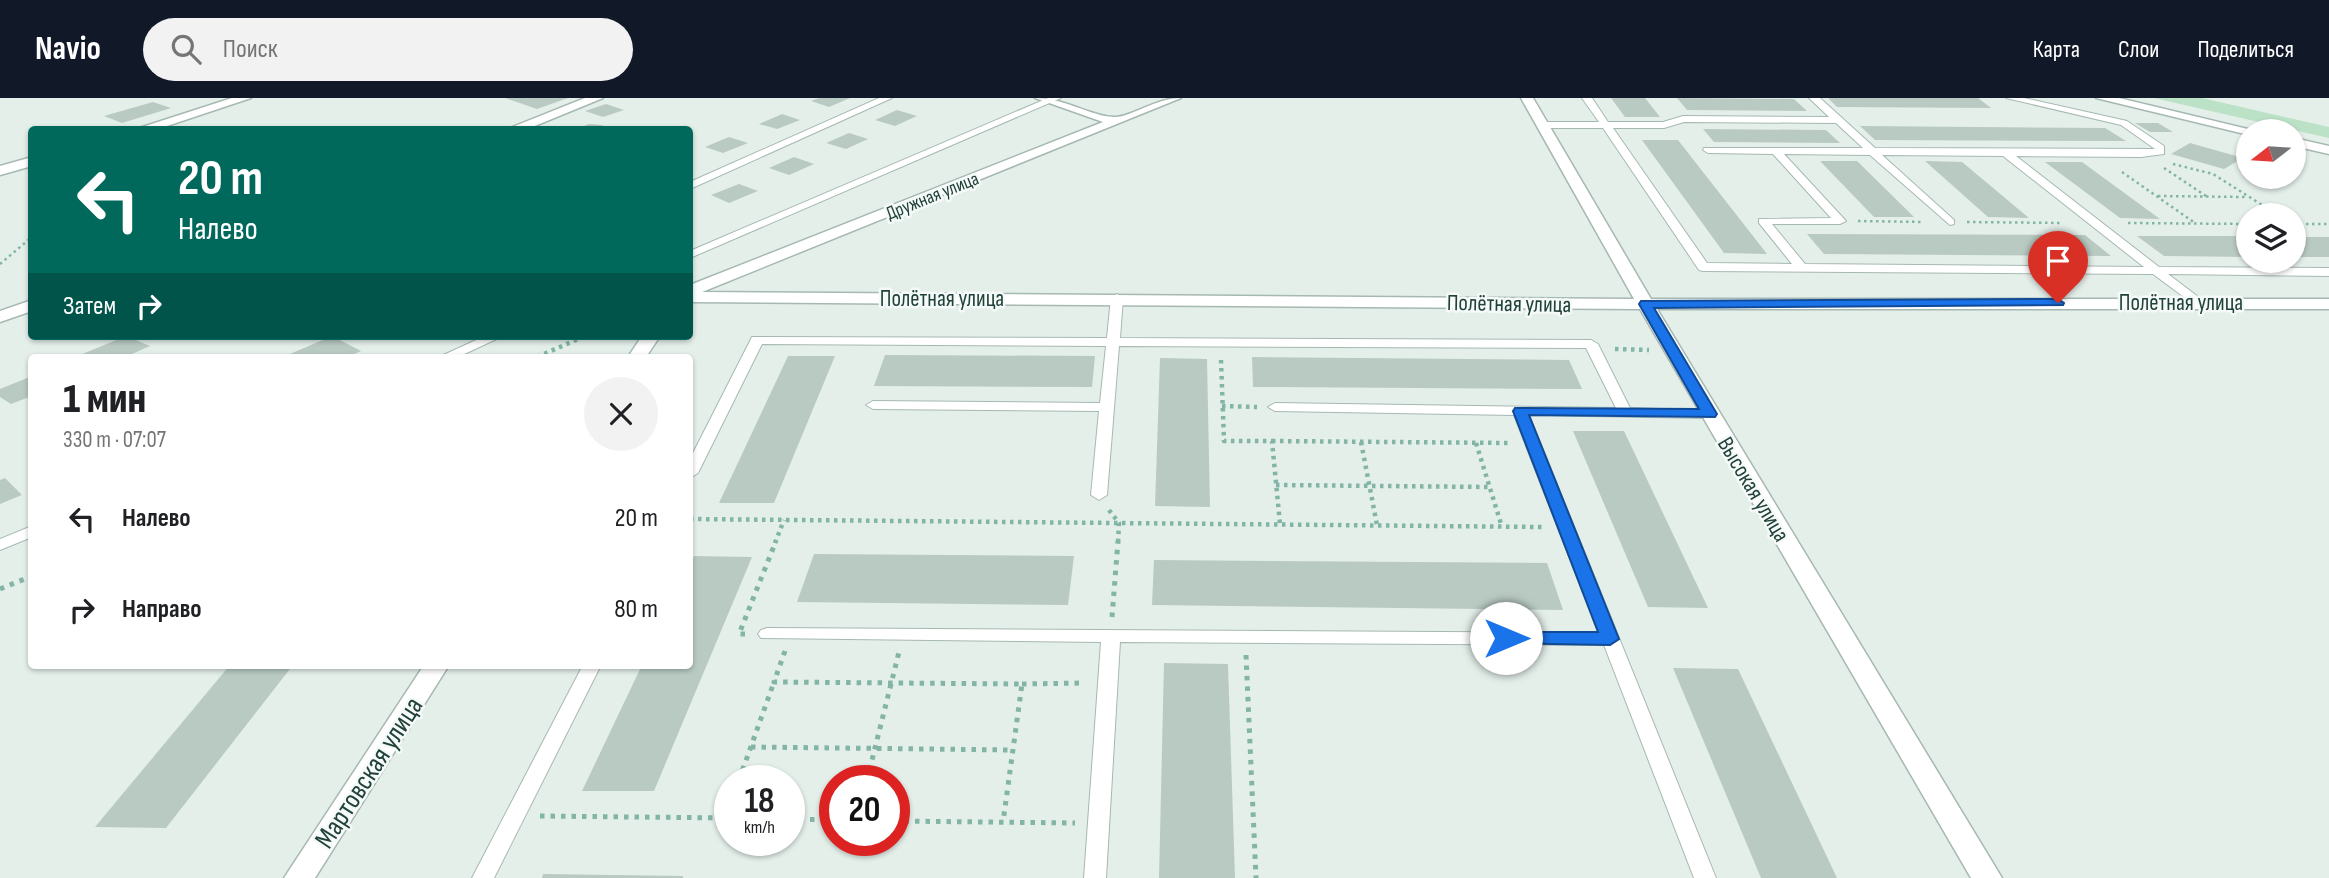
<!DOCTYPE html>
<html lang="ru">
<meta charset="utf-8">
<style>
body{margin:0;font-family:"Sofia Sans Condensed",sans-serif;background:#f2f2f2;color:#202124;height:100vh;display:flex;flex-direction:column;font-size:26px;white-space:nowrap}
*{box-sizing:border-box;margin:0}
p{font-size:23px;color:#757577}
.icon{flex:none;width:38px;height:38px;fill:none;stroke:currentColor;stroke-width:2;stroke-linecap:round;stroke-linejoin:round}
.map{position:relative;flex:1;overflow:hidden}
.side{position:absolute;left:28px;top:256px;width:665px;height:315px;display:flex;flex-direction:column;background:#fff;border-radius:7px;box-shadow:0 2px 5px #0004}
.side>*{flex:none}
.hud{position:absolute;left:28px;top:28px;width:665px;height:214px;border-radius:7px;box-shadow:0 2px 5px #0004;background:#00695c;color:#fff;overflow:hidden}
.needle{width:46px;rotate:253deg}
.tools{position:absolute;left:2236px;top:21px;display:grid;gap:14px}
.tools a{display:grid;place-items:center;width:70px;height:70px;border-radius:50%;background:#fff;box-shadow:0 2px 5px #0004;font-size:35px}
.speed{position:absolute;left:714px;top:667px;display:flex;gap:14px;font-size:35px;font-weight:700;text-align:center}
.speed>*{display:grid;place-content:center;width:91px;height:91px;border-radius:50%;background:#fff;box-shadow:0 2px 5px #0004;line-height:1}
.speed small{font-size:18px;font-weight:400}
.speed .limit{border:10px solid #d22;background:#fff;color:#111}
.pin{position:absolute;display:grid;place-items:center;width:60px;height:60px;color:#fff;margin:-72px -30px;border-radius:50% 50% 50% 0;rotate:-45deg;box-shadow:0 0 7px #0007}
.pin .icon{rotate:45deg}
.me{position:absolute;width:77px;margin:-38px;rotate:90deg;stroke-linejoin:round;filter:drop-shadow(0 0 5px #0008)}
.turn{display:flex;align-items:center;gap:24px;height:147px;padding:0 35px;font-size:32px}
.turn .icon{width:91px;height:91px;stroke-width:2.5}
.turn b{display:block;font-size:49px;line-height:60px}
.then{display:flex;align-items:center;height:66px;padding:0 35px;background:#0003;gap:14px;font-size:26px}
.round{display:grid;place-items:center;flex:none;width:74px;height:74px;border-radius:37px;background:#f2f2f2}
.overview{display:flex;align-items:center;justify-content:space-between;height:119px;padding:0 35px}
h1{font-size:42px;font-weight:800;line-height:52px}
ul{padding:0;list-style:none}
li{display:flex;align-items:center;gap:21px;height:91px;padding:0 35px}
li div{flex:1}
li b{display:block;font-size:26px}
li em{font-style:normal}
header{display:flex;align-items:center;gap:42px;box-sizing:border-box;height:98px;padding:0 35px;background:#111827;color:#fff}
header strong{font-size:33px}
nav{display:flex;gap:38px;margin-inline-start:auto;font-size:24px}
.search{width:490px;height:63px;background:#f2f2f2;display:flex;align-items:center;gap:18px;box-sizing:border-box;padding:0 24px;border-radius:38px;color:#757577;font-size:26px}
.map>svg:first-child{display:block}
.green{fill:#bbe1c6}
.building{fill:#b9cac3}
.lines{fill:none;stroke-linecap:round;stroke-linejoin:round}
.service-casing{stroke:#a6b8b2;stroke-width:2}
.minor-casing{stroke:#a6b8b2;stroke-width:3}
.path-far2{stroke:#82b5a6;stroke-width:2.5;stroke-dasharray:2.5 3.5;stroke-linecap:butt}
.path-far1{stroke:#82b5a6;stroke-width:4.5;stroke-dasharray:3.5 4.5;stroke-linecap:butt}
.path{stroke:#82b5a6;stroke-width:5;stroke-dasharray:4.5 6;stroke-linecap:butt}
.service{fill:#fff;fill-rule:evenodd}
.minor{fill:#fff;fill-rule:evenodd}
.route{fill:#1a73e8;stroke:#114b97;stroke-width:2}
.labels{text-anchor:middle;stroke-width:5;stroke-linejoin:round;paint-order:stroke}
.far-street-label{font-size:19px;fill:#21423a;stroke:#f5faf8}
.street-label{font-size:23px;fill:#21423a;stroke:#f5faf8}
.near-street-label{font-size:28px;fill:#21423a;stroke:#f5faf8}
</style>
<header>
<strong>Navio</strong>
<div class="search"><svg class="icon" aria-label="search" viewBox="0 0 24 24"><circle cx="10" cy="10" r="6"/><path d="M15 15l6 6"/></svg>Поиск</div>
<nav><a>Карта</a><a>Слои</a><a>Поделиться</a></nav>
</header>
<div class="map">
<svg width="2329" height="780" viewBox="0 0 2329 780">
<rect width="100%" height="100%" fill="#e4efea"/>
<polygon class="green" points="2154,0 2202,0 2329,29 2329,40"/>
<g class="building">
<polygon points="505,0 568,0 537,11"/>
<polygon points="819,0 850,0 829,9 811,3"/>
<polygon points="1611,0 1645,0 1660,19 1625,19"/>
<polygon points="1677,0 1794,1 1807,13 1687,12"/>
<polygon points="1828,0 1978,0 1991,10 1837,9"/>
<polygon points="153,4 171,10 122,25 104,18"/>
<polygon points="606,6 624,12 603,19 585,13"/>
<polygon points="897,12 917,18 895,28 875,22"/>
<polygon points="782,16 800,22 777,31 759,26"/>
<polygon points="2135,25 2158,25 2173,34 2150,34"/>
<polygon points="589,26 601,27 615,32 574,32"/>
<polygon points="1860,28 2105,30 2126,43 1875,42"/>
<polygon points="1703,31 1826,32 1840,45 1714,44"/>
<polygon points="849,35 868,41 846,51 826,45"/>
<polygon points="729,39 748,45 723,55 705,49"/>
<polygon points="1642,42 1678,42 1767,156 1724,155"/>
<polygon points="2190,45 2243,60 2224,71 2171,56"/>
<polygon points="794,59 814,66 789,77 769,70"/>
<polygon points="1820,63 1857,63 1914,119 1874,119"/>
<polygon points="1925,63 1962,64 2029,120 1988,119"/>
<polygon points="2045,64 2082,64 2160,121 2120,120"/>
<polygon points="739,86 758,93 729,105 711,97"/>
<polygon points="1807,136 2085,137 2111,158 1824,156"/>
<polygon points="2137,138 2249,138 2249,159 2164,158"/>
<rect x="2294" y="139" width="35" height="20"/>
<polygon points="126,238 150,248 125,259 80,257"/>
<polygon points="332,238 361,253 348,259 283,259"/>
<polygon points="885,257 1095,258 1092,289 874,288"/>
<polygon points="788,258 835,258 774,405 719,405"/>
<polygon points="1252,259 1569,262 1582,291 1253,289"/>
<polygon points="1160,260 1207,261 1210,409 1155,408"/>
<polygon points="32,278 32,298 11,306 0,299 0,291"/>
<polygon points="1573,333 1624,333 1708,510 1648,509"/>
<polygon points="5,380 22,397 0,406 0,382"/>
<polygon points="814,456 1074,458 1068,507 797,504"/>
<polygon points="694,458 752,459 654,693 582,693 642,567 690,567 690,467"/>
<polygon points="1154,462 1547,465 1563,512 1152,507"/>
<polygon points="1164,565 1228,566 1235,780 1159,780"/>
<polygon points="230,567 293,567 166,730 95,729"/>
<polygon points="1673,570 1738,571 1837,780 1761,780"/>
<polygon points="543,776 683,778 683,780 542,780"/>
</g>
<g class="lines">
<defs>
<g id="service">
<polygon points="879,0 892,0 690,91 690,84"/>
<polygon points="1048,0 1061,0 690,160 690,153"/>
<path d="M1582 0H1592L1608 24H1663L1683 18 1829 19 1809 0H1820L1875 50 2155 51 2121 27 2006 0H2024L2127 23 2164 48V56L2141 59 2016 58 2159 169 2329 170V178L2168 176 2201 201 2202 204 2196 208 2153 176 1703 173 1699 172 1603 30H1543L1538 27 1543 24H1599ZM1684 24 1836 25 1863 50H1704L1703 52 1708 55 1773 56 1831 120 1759 121V125L1792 166 1707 165 1613 30H1664ZM1784 56 1870 57 1950 127 1954 126V122L1882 57 2003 58 2144 169 1805 166 1772 126H1840L1846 123Z"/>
<polygon points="1117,196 1123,200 1120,240 1591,242 1598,246 1630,310 1714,313 1716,316 1714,319 1709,320 1529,317 1716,780 1694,780 1604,547 1120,544 1106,780 1084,780 1101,544 761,540 758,536 761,532 767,530 1599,535 1514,317 1275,313 1268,309 1275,305 1616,310 1586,250 1119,248 1107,397 1099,402 1091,397 1099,313 873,311 866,307 873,303 1100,305 1106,248 762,246 698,375 690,380 690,361 752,239 1107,240 1111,200"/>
<polygon points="485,238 503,238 458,259 439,259"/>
<polygon points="32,428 32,439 0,452 0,441"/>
<polygon points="583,567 601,567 494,780 472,780"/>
</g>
<g id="minor">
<polygon points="232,0 251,0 155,32 133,32"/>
<polygon points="585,0 603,0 525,32 505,32"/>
<path d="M1035 0C1065 0 1090 18 1114 19 1130 20 1155 0 1181 0L702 194 1634 201 1521 0H1533L1651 201H2329V211H1657L2002 780H1971L1640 211 690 204V187L1103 24Z"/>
<polygon points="2096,0 2119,0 2256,33 2249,33 2249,37"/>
<polygon points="2294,40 2329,48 2329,56 2294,48"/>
<polygon points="32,59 32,68 0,77 0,68"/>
<polygon points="32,202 32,213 0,224 0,213"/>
<polygon points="642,238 660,238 646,259 628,259"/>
<polygon points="424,567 449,567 315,780 284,780"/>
</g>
</defs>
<use href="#service" class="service-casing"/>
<use href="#minor" class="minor-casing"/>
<g class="path-far2">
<polyline points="2173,66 2213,76 2278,117"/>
<polyline points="2164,70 2206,98"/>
<polyline points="2122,74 2195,125"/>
<polyline points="2158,98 2247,99"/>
<polyline points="1858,123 1923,124"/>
<polyline points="1967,124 2063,125"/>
<polyline points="2128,125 2249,126"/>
<polyline points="2294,126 2329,126"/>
<polyline points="0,166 32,139"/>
</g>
<g class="path-far1">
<polyline points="1615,251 1649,252"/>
<polyline points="537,259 585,238"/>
<polyline points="1221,262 1224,343 1272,343 1280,426"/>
<polyline points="1222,308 1257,309"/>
<polyline points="1272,343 1509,345"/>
<polyline points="1361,344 1377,427"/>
<polyline points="1476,345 1502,429"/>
<polyline points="1276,387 1490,389"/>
<polyline points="1109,412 1119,425 1118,445"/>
<polyline points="690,421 1543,429"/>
<polyline points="775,445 784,422"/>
</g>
<g class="path">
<polyline points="0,491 32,478"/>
<polyline points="1112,519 1118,443"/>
<polyline points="745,536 739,536 776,443"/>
<polyline points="785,553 774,584 1022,586 1003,724"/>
<polyline points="1246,557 1256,780"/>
<polyline points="1022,586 1084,585"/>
<polyline points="751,649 1013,652"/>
<polyline points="739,682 774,584"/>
<polyline points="867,682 899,554"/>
<polyline points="540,718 730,720"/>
<polyline points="726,720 730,710"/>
<polyline points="789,721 835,722"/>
<polyline points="894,723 1075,725"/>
</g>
<use href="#service" class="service"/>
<use href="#minor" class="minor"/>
</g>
<polygon class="route" points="2058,201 2064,205 2063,207 1654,210 1717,316 1715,319 1529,317 1619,541 1610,547 1499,545 1497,540 1499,536 1506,534 1598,534 1513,313 1515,310 1699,311 1639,206 1641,203"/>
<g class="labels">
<g class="far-street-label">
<text transform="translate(932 97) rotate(-22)" y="7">Дружная улица</text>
</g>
<g class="street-label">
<text x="942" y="208">Полётная улица</text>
<text x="2181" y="212">Полётная улица</text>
<text transform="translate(1509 205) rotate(1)" y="8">Полётная улица</text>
<text transform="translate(1754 391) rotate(59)" y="8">Высокая улица</text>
</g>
<g class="near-street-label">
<text transform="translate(368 674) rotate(-57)" y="10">Мартовская улица</text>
</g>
</g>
</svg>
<div class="tools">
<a><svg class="needle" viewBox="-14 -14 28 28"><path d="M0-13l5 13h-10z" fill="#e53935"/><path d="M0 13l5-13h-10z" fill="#757577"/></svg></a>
<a><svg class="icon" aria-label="layers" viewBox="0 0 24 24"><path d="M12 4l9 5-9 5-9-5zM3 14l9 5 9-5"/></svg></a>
</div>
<div class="speed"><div>18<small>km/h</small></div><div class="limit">20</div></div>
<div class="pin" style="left:2058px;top:205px;background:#d93025"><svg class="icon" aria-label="arrive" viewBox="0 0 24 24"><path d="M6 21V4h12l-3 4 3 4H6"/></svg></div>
<svg class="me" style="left:1506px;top:540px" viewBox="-20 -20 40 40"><circle r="19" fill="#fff"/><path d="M0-13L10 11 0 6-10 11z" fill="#1a73e8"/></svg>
<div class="hud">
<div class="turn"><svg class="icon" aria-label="left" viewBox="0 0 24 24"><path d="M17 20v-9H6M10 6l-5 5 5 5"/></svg><div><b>20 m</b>Налево</div></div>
<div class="then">Затем<svg class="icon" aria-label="right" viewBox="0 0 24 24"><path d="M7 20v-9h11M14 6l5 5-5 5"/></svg></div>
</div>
<section class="side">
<div class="overview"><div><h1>1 мин</h1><p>330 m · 07:07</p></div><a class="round"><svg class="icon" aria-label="close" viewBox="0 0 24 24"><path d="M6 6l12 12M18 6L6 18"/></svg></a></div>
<ul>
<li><svg class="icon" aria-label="left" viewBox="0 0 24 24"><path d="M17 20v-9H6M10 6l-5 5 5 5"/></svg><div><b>Налево</b></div><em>20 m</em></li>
<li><svg class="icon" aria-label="right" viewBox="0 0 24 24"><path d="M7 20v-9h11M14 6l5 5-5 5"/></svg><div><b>Направо</b></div><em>80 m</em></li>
</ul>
</section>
</div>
